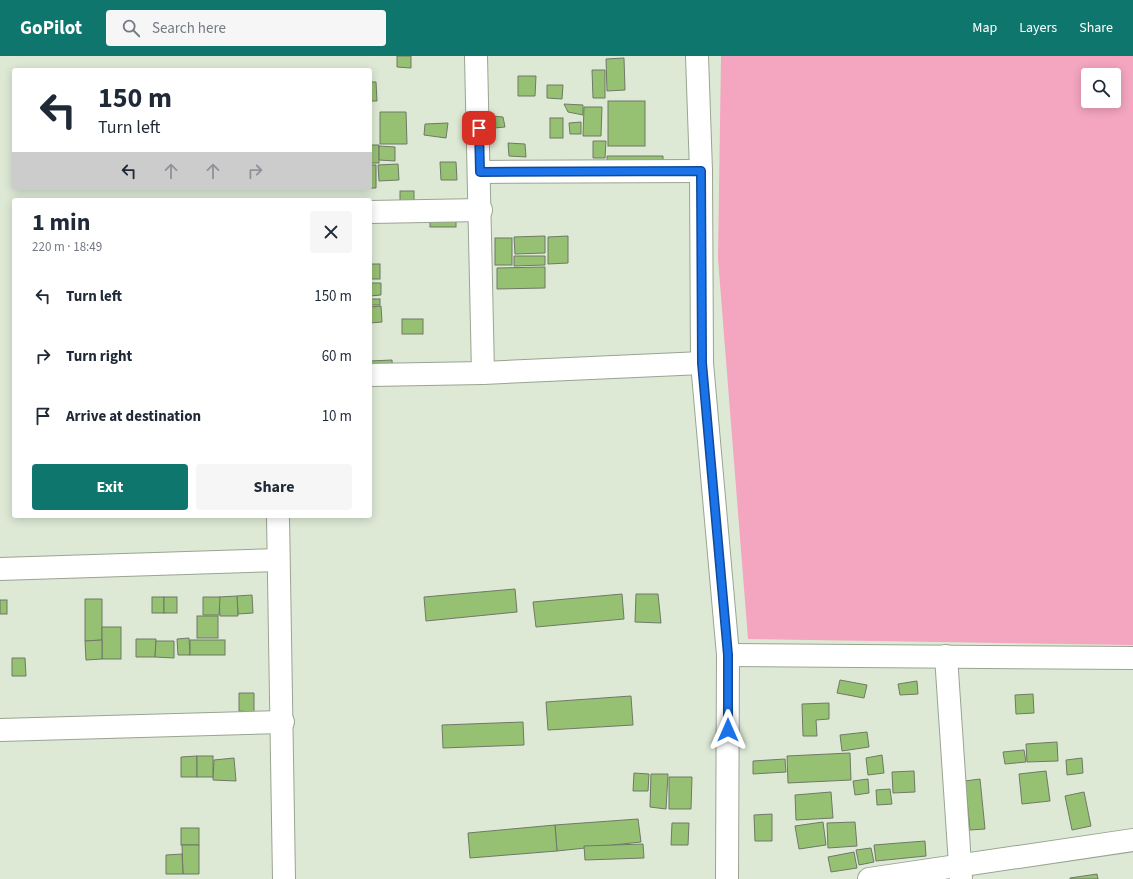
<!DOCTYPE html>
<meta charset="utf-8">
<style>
body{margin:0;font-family:"Source Sans 3",sans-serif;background:#f6f6f7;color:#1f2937;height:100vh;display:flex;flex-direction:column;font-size:15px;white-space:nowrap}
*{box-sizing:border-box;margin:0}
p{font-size:13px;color:#747a83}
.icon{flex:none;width:22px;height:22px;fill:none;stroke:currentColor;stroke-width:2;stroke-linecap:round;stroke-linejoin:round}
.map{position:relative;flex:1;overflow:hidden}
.drawer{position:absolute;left:12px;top:142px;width:360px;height:320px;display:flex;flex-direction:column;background:#fff;border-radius:4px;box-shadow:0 2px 10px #0003}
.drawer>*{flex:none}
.top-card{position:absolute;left:12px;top:12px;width:360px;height:122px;border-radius:4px;box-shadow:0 2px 10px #0003;background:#fff;color:#1f2937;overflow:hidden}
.tools{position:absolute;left:1081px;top:12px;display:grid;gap:8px}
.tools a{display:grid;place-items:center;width:40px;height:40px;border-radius:4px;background:#fff;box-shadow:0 2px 10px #0003;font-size:20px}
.pin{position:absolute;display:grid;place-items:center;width:34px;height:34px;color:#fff;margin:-17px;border-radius:8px;box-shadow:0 2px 6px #0006}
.me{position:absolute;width:44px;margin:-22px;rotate:0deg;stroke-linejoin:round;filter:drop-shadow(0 0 3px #0008)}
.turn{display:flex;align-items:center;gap:14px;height:84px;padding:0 20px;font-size:18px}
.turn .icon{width:52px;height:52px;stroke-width:2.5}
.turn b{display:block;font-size:28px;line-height:34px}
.lanes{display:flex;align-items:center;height:38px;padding:0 20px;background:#0003;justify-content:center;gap:20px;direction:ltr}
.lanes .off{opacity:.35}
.round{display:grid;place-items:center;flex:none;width:42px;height:42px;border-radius:4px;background:#f6f6f7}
.overview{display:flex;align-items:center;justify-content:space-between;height:68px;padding:0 20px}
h1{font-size:24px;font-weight:700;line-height:30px}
.primary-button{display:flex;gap:8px;margin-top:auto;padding:8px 20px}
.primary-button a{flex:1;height:46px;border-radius:4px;background:#0f766e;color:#fff;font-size:16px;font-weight:700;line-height:46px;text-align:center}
.primary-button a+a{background:#f6f6f7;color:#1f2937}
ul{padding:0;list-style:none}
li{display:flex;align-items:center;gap:12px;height:60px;padding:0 20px}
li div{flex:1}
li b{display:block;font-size:15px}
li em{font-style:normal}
header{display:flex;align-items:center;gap:24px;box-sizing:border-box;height:56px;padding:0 20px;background:#0f766e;color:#fff}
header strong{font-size:19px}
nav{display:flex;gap:22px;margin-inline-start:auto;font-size:14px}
.search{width:280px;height:36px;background:#f6f6f7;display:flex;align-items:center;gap:10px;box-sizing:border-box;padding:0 14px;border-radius:4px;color:#747a83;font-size:15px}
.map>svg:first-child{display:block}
.green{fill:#f4a5c0;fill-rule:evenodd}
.building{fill:#96c173;stroke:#6f7967}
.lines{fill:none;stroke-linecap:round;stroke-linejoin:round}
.minor-casing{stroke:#99a491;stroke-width:24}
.minor{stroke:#fff;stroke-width:22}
.route-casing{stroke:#114b97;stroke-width:10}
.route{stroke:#1a73e8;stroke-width:7}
</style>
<header>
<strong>GoPilot</strong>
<div class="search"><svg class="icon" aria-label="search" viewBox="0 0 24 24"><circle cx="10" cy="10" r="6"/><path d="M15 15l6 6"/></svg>Search here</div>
<nav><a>Map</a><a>Layers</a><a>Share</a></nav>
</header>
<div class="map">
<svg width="1133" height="823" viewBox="0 0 1133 823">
<rect width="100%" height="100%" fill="#dde9d5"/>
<path class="green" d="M721 0H1133V589L748 583 718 203ZM1088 19H1114V45H1088Z"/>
<g class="building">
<polygon points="397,0 411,0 411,12 397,11"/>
<polygon points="624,2 625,34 607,35 606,3"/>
<polygon points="592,14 605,14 605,42 593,42"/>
<polygon points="518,20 536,20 535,40 518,40"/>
<polygon points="370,26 376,26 377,45 370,45"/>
<polygon points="547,29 563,29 562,43 547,42"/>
<rect x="608" y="45" width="37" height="45"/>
<polygon points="564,48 583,49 583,59 568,56"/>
<polygon points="584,51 602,51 601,80 583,80"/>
<polygon points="380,56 406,56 407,88 380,88"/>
<polygon points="492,60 503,61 505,71 494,72"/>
<rect x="550" y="62" width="13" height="20"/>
<polygon points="581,66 581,78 570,78 569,67"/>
<polygon points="448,67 446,82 424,79 425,68"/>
<polygon points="593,85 606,85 605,102 593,102"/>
<polygon points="508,87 525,88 526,101 509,100"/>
<rect x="370" y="89" width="9" height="18"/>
<polygon points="379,90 395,91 395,105 379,104"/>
<polygon points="607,100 663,100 663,119 608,120"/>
<polygon points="440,106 456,106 457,124 441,124"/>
<polygon points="398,108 399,124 379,125 378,109"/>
<polygon points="370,109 376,109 376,132 362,132 370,132"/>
<rect x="400" y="135" width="14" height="15"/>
<rect x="430" y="158" width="26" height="13"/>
<polygon points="545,180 545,197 515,198 514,181"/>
<polygon points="568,180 568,207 548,208 548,181"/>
<rect x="495" y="182" width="17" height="27"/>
<polygon points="514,200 545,200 545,209 514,210"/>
<rect x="370" y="208" width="10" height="15"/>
<polygon points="545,211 545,232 497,233 497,212"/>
<polygon points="370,227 381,227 381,239 370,240"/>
<rect x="370" y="243" width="10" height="6"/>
<polygon points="381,250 382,266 370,267 370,251"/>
<rect x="402" y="263" width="21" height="15"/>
<polygon points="392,304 393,324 370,325 370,305"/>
<polygon points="515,533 517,556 426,565 424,541"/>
<polygon points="622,538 624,563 536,571 533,546"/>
<polygon points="636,538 658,538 661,567 635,566"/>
<polygon points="252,539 253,557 238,558 237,540"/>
<polygon points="237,540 238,560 220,560 219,541"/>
<rect x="152" y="541" width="12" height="16"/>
<rect x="164" y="541" width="13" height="16"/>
<polygon points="203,541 220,541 219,559 203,559"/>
<polygon points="85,543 102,543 102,584 85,585"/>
<rect x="0" y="544" width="7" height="14"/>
<rect x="197" y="560" width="21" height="22"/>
<rect x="102" y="571" width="19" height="32"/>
<polygon points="189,582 190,599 178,599 177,583"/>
<polygon points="136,583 156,583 155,601 136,601"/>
<polygon points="102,584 102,603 86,604 85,585"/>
<rect x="190" y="584" width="35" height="15"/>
<polygon points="156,585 174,585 174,602 155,601"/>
<polygon points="12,602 25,602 26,620 12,620"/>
<polygon points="840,624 867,629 864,642 837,637"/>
<polygon points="917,625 918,638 900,639 898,628"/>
<polygon points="239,637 254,637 254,656 239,655"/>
<polygon points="1033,638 1034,657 1016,658 1015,639"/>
<polygon points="631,640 633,669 548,674 546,646"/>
<polygon points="829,647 829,663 816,664 817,680 803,680 802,648"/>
<polygon points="523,666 524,689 443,692 442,669"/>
<polygon points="867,676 869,691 842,695 840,679"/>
<polygon points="1057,686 1058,705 1027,706 1026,688"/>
<polygon points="1024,694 1026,706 1005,708 1003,696"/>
<polygon points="850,697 851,724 788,727 787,700"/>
<polygon points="882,699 884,717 868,719 866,702"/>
<polygon points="197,700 197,721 181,721 181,701"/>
<rect x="197" y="700" width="16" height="21"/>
<polygon points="234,702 236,725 213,724 214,704"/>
<polygon points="1082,702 1083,717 1067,719 1066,704"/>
<polygon points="785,703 786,716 753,718 753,705"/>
<polygon points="914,715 915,736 893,737 892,716"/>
<polygon points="1046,715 1050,745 1022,748 1019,718"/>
<polygon points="634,717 649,718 648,735 633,735"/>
<polygon points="651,718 668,718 666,753 650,751"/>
<polygon points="669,721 692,721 691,753 669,753"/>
<polygon points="868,723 869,737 855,739 853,725"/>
<polygon points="980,723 985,773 970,774 965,725"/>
<polygon points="890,733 892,748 877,749 876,734"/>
<polygon points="831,736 833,762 796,764 795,739"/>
<polygon points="1084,736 1091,770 1072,774 1065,740"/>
<polygon points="772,758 772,785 755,785 754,759"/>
<polygon points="638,763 641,786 557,795 555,769"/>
<polygon points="823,766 826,789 799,793 795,770"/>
<polygon points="855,766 857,790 828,792 827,767"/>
<polygon points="672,767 689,767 688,789 671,789"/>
<polygon points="555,769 557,795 470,802 468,777"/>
<rect x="181" y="772" width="18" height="17"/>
<polygon points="925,785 926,800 876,805 874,789"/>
<polygon points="643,788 644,802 585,804 584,790"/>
<polygon points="182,789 199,789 199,818 183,818"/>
<polygon points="871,792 874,806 859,809 856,794"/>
<polygon points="854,796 857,812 831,816 828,801"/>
<polygon points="182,798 183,818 166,818 166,799"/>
<polygon points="1097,818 1098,823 1070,823 1070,822"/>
</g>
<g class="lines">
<defs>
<g id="minor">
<polyline points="476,0 483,317"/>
<polyline points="697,0 701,115 702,307 728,599 727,823"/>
<polyline points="480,116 701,115"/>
<polyline points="370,156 481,154"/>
<polyline points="370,319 483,317 702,307"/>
<polyline points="278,460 284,823"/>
<polyline points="0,513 278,504"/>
<polyline points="728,599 1133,602"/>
<polyline points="946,600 961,823"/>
<polyline points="0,674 283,666"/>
<polyline points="869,823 1133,784"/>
</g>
</defs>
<use href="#minor" class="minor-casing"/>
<use href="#minor" class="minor"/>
</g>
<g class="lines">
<defs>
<polyline id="route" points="479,72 480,116 701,115 702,307 728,599 728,674"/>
</defs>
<use href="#route" class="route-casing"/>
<use href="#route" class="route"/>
</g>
</svg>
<div class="tools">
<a><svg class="icon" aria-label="search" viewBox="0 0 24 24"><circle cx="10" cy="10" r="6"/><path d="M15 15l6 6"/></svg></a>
</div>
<div class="pin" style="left:479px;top:72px;background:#d93025"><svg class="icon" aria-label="arrive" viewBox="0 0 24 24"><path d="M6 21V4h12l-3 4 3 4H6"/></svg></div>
<svg class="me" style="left:728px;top:674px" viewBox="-20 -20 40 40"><path d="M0-17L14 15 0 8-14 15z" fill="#1a73e8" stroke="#fff" stroke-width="4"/></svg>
<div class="top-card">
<div class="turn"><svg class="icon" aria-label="left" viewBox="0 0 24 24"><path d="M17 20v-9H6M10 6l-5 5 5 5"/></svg><div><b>150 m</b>Turn left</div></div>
<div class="lanes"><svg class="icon" aria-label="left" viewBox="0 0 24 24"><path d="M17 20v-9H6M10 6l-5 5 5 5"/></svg><svg class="icon off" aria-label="ahead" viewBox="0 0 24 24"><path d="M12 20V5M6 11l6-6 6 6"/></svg><svg class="icon off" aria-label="ahead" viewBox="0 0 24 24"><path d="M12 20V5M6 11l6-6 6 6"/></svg><svg class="icon off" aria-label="right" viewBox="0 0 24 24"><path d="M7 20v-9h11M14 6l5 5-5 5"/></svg></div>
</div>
<section class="drawer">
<div class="overview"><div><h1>1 min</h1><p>220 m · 18:49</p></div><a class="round"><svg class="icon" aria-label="close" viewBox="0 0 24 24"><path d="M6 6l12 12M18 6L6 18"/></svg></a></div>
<ul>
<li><svg class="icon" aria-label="left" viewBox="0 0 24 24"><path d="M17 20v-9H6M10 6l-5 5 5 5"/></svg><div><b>Turn left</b></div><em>150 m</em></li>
<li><svg class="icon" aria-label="right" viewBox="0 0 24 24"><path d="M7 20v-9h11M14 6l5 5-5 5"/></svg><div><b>Turn right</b></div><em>60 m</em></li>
<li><svg class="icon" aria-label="arrive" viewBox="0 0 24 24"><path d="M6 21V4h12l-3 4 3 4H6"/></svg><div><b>Arrive at destination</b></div><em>10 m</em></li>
</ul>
<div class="primary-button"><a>Exit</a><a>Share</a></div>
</section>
</div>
